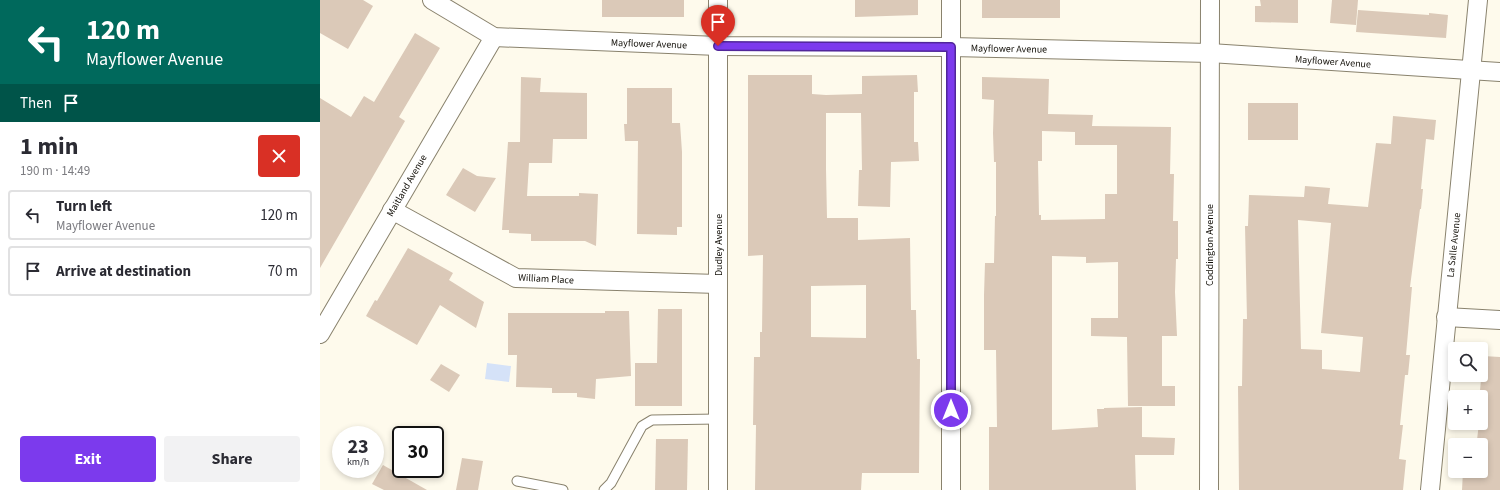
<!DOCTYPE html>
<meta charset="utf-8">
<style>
body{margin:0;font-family:"Source Sans 3",sans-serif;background:#f2f2f3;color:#2b2b33;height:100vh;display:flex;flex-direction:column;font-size:15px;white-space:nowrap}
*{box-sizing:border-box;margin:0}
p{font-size:13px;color:#7c7c81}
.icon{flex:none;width:22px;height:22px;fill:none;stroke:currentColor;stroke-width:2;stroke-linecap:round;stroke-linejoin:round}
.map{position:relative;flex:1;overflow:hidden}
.details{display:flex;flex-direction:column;background:#fff;width:320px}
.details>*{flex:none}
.guide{background:#00695c;color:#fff;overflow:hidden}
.controls{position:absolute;left:1128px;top:342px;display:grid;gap:8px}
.controls a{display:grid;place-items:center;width:40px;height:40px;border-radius:4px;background:#fff;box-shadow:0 2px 6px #0003;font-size:20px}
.speed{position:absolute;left:12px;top:426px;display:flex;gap:8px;font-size:20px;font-weight:700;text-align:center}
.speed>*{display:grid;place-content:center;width:52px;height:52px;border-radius:50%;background:#fff;box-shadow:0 2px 6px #0003;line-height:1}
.speed small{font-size:10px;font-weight:400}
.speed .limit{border:2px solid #111;border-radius:6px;background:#fff;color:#111}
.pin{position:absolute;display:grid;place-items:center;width:34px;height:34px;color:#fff;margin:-41px -17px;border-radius:50% 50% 50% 0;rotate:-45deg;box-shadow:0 0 4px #0007}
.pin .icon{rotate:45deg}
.me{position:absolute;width:44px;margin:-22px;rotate:0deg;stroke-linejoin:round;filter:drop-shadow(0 0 3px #0008)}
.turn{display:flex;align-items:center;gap:14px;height:84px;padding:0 20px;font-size:18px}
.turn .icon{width:52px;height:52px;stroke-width:2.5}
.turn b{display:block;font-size:28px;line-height:34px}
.then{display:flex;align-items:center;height:38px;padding:0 20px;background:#0003;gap:8px;font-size:15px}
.round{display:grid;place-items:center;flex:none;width:42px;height:42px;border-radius:4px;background:#f2f2f3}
.summary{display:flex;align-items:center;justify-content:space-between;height:68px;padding:0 20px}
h1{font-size:24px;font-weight:700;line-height:30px}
.primary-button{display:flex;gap:8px;margin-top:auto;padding:8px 20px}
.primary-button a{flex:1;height:46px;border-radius:4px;background:#7c3aed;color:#fff;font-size:16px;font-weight:700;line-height:46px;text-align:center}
.primary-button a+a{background:#f2f2f3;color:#2b2b33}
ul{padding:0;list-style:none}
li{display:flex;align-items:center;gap:12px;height:50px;margin:0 8px 6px;padding:0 12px;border:2px solid #e1e1e2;border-radius:4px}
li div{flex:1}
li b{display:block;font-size:15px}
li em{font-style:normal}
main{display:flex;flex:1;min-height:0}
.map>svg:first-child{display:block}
.water{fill:#d5e2f8}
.building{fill:#dbc9b8;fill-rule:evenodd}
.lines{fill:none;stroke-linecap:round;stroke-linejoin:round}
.service-casing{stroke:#89826d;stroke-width:11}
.minor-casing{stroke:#89826d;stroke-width:20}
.service{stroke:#fff;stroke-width:9}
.minor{stroke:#fff;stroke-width:18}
.route-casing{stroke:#51269a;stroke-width:10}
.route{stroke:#7c3aed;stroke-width:7}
.labels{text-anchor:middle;stroke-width:3.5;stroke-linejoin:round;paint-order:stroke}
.street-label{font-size:10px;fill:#120f08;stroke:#fff}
</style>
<main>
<section class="details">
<div class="guide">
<div class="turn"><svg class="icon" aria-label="left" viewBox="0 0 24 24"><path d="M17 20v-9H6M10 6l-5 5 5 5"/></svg><div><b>120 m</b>Mayflower Avenue</div></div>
<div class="then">Then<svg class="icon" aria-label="arrive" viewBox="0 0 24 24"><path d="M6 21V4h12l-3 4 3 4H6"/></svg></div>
</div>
<div class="summary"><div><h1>1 min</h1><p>190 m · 14:49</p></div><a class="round" style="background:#d93025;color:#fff"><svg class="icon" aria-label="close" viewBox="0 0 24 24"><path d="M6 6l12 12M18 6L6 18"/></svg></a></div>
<ul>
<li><svg class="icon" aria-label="left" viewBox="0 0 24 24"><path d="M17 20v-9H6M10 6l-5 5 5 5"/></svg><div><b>Turn left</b><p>Mayflower Avenue</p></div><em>120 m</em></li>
<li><svg class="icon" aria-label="arrive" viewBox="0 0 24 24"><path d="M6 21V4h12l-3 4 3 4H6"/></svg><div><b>Arrive at destination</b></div><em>70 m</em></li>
</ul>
<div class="primary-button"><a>Exit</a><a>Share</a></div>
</section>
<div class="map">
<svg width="1180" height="490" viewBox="0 0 1180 490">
<rect width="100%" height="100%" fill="#fefaec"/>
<polygon class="water" points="167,363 191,366 189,382 165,379"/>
<g class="building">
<polygon points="0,0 43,0 53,6 28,49 0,33"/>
<rect x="282" y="0" width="82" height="17"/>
<polygon points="535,0 598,0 598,15 535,17"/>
<rect x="662" y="0" width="78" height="18"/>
<polygon points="940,0 978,0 978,23 935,22 935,6 941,6"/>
<polygon points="1012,0 1038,0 1036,25 1010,23"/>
<polygon points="1038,10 1109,15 1109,13 1128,15 1126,38 1036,32"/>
<polygon points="95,33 120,48 79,117 85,121 0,268 0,98 31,117 44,96 54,102"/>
<path d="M428 75H492V94L506 95 542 94V76L597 75 598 92H594V142H598L599 161 571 162 570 207 538 206 539 170H542L541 113H506V169L507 218H538V240L590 238 591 310H596L597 359H600L599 473H542L541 490H435L436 425H433L434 357H440V332H442L443 255 428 256ZM546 285V338L491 337V286Z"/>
<polygon points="201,77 221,78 220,92 267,93 267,139 233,139 232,163 209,163 207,196 259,196 259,193 278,194 276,246 265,241 211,241 211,234 189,233 189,230 182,230 188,142 200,142"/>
<path d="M662 77 729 79 728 114 773 115 772 126 851 127 850 174H854L853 221H858V259H856L855 292 857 336H842V386H855V406H808L807 337 771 336V318H798V262L766 263V257L732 256V430L778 427 777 409H784V408L822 407V437L855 438 854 455H815L816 490H669V427H677L676 350H664V295L665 263H674L675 216H676V162H674L673 133 674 100 662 99ZM722 131 755 132V145H797V194H785V219L721 220V215H719L718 161H722Z"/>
<polygon points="307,88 352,88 352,123 360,123 362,152 362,227 357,227 357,235 317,234 318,141 305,141 304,124 307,124"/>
<rect x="928" y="103" width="50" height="37"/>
<path d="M1073 116 1116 120 1114 140 1106 139 1101 189H1103L1101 209H1100L1090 287H1092L1086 355H1090L1088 375H1085L1080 425H1083L1079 459 1086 460 1083 490H919L918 386H922L923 319H927L925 226H928L929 195 984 197 985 186 1010 188 1008 204 1048 207 1056 143 1071 144ZM978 220 1011 223 1001 333 1043 337 1040 372 1002 369V350L981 349Z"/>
<polygon points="143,168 157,176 176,178 155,212 126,195"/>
<polygon points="88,248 133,273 129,280 164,302 156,328 120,305 97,345 46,316 55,300 57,301"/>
<polygon points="338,309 362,309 362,406 315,406 315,363 337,363"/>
<polygon points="285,311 309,311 311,376 276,379 275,399 257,397 257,393 232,393 232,388 196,387 197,355 188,355 188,313 285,313"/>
<polygon points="1163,356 1180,357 1180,490 1142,490 1143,471 1161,471 1161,441 1157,440 1159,423 1161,423 1160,391"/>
<polygon points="121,364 140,375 129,392 110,380"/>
<polygon points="336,439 368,439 367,490 335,490"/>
<polygon points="142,458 163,461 158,490 136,490"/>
<polygon points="63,465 107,490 64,490 52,484"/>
</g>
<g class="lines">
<defs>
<g id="service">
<polyline points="197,481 243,490"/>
<polyline points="284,490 291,483 322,426 332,420 398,419"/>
</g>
<g id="minor">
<polyline points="112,0 174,37 398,46 631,47 890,53 1180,72"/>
<polyline points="72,210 196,278 398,284"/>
<polyline points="1126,317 1180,320"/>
<polyline points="0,334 174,37"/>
<polyline points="398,490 398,0"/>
<polyline points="631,490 631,0"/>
<polyline points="889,490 890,0"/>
<polyline points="1110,490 1158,0"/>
</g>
</defs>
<use href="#service" class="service-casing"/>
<use href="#minor" class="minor-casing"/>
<use href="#service" class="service"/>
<use href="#minor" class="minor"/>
</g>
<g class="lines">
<defs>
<polyline id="route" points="398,46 631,47 631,410"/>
</defs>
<use href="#route" class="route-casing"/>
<use href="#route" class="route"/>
</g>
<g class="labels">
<g class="street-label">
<text transform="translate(329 43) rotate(2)" y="4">Mayflower Avenue</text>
<text transform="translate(689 48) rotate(1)" y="4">Mayflower Avenue</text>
<text transform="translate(1013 61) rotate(4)" y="4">Mayflower Avenue</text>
<text transform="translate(86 185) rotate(-60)" y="4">Maitland Avenue</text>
<text transform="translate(398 245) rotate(-90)" y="4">Dudley Avenue</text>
<text transform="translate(889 245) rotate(-90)" y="4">Coddington Avenue</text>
<text transform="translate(1133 245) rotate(-84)" y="4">La Salle Avenue</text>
<text transform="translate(226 278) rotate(3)" y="4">William Place</text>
</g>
</g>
</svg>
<div class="controls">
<a><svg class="icon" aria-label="search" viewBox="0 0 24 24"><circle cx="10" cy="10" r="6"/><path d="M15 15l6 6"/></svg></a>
<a>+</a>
<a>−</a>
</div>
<div class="speed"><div>23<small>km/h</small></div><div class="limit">30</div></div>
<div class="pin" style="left:398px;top:46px;background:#d93025"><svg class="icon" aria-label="arrive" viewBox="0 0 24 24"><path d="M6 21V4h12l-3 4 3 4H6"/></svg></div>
<svg class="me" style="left:631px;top:410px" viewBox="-20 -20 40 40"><circle r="17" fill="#7c3aed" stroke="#fff" stroke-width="3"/><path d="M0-11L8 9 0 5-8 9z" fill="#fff"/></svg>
</div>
</main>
